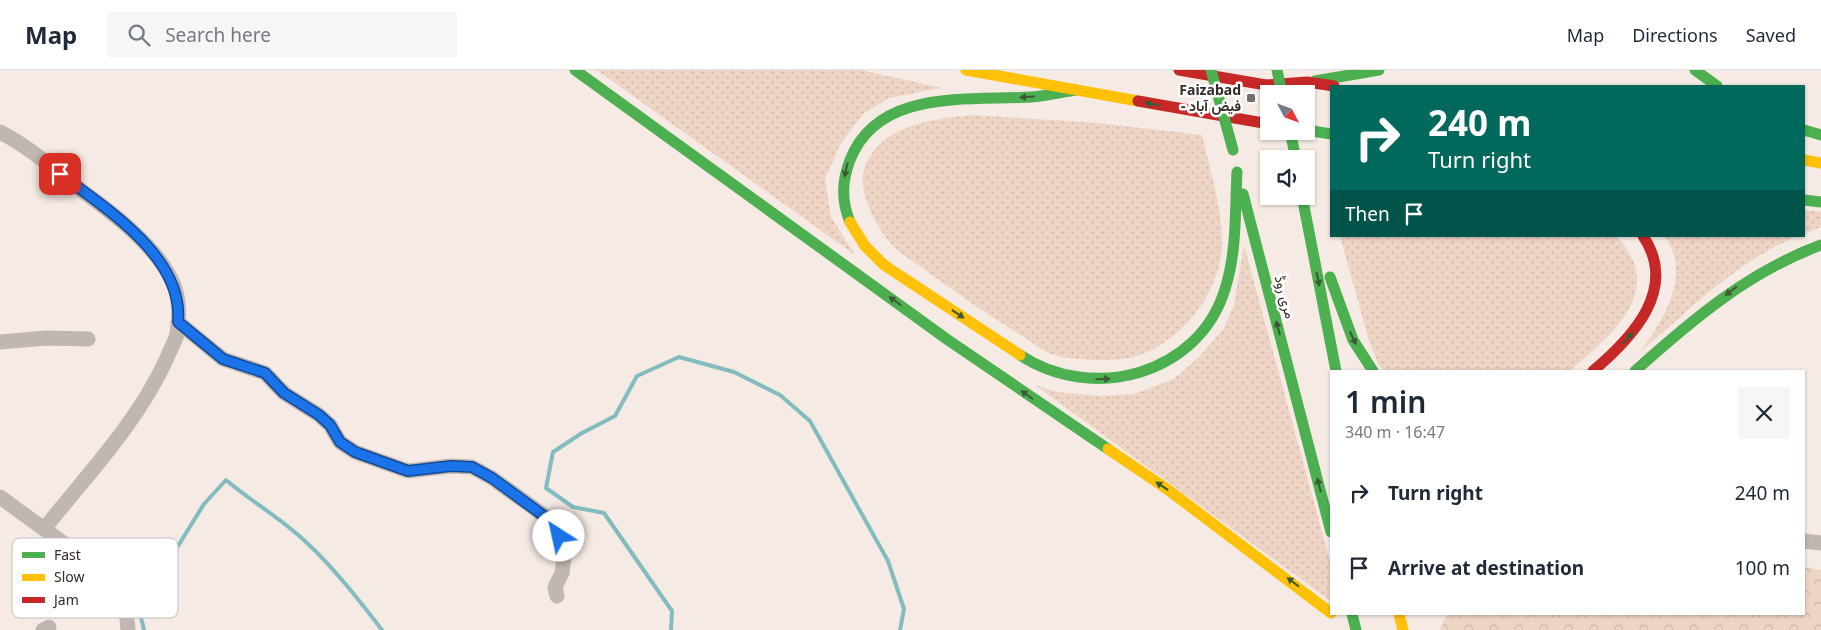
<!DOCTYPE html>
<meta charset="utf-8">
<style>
body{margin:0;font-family:"Noto Sans",Vazirmatn,sans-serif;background:#f6f6f7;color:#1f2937;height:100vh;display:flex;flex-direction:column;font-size:19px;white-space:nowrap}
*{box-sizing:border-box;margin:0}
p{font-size:16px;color:#747a83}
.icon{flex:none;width:28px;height:28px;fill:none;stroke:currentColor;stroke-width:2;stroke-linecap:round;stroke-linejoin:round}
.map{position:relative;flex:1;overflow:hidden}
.details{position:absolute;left:1330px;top:300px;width:475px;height:245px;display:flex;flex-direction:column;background:#fff;border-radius:0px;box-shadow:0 1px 4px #0004}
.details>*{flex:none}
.top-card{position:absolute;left:1330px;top:15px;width:475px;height:152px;border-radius:0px;box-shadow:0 1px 4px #0004;background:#00695c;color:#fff;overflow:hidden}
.needle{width:32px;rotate:131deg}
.fabs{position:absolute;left:1260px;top:15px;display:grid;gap:10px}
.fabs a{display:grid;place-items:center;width:55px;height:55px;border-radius:0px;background:#fff;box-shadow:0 1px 4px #0004;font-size:25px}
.pin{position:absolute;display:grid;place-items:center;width:42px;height:42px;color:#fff;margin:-21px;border-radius:10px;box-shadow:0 2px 8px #0006}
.me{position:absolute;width:55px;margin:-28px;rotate:325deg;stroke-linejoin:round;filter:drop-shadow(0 0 4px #0008)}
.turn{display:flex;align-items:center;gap:18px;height:105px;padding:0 15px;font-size:22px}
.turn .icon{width:65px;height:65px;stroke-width:2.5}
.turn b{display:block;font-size:35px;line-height:42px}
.then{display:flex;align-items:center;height:48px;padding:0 15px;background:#0003;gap:10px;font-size:19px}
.round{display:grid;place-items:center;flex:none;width:52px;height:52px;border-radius:0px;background:#f6f6f7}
.head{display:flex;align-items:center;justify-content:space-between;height:85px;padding:0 15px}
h1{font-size:30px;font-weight:600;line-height:38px}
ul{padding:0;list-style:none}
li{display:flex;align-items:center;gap:15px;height:75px;padding:0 15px}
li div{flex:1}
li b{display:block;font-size:19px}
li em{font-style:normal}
header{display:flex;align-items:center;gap:30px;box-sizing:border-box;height:70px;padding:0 25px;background:#fff;border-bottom:1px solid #e0e1e3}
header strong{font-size:24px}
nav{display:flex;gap:28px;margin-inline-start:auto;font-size:18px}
.search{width:350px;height:45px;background:#f6f6f7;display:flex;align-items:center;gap:12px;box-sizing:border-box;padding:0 18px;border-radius:0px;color:#747a83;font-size:19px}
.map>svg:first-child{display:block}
.grass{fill:url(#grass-dots)}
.forest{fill:url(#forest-crowns)}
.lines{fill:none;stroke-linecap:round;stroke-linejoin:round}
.stream{stroke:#83bcbf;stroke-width:4}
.street{stroke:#c0b7b2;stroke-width:15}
.fast{stroke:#4caf50;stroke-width:11}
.slow{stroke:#ffc107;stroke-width:11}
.jam{stroke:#c62828;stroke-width:11}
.fast-bridge{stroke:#4caf50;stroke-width:11}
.oneway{fill:#3c5935}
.route-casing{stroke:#114b97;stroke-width:12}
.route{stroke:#1a73e8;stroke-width:9}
.poi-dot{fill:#776e69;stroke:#fff;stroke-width:2}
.labels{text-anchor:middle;stroke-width:5;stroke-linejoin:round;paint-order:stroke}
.poi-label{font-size:14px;font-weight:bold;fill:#332b27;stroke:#fff;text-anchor:end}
.street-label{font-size:14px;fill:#332b27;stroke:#fff}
.key{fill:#fff;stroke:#c2bfbe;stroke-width:1}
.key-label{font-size:14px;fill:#332b27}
</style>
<header>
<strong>Map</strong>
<div class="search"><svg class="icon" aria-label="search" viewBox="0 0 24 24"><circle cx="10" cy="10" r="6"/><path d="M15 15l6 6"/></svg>Search here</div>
<nav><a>Map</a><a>Directions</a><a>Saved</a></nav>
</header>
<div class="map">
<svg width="1821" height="560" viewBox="0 0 1821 560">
<defs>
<pattern id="grass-dots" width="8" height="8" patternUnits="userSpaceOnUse" patternTransform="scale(1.25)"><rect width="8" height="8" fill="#edd4c5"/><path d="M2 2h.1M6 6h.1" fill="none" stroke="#ccb6a9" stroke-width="1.8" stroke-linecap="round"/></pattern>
<pattern id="forest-crowns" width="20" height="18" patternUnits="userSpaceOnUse" patternTransform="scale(1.25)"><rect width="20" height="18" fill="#edd4c5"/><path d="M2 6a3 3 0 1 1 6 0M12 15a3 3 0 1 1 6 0" fill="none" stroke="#ccb6a9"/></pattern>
</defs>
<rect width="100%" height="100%" fill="#f5eae4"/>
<g class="grass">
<polygon points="597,0 861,0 941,18 889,28 863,44 841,73 825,109 831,147 855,185"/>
<path d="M972 45 1097 53 1202 65C1210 101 1223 140 1222 176 1220 225 1177 278 1129 288 1107 292 1076 290 1054 285 1044 283 1034 273 1025 268 992 247 960 226 928 202 918 194 904 187 895 178 879 162 857 123 864 100 878 55 933 49 972 45Z"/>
<polygon points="1804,140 1821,142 1821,157 1804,164"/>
<path d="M1340 166H1616C1669 221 1610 265 1570 301H1385L1379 296 1368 267Z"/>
<path d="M1665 166H1798C1738 190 1690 240 1641 281 1664 248 1692 206 1665 166Z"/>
<polygon points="1244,175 1331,495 1331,531 1035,315 1056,322 1100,326 1134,324 1174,309 1198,288 1223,260 1234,235"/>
</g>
<polygon class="forest" points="1804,497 1821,500 1821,560 1440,560 1447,544 1804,544"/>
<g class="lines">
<g class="stream">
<path d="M144 560 139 539 204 434 226 410C252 432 282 449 306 472 334 498 359 530 382 560"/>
<polyline points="671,560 672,541 604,443 573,437 546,418 553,382 582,363 615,346 637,306 679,287 734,302 780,325 810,351 888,491 904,539 900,560"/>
</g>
<g class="street">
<path d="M0 62C32 78 60 105 89 126 118 147 167 186 176 222 180 236 179 250 177 264 175 272 170 280 167 288 138 352 87 405 44 459L124 517 128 560"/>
<polyline points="178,252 223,289 265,303 284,323 319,345 330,355 340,372 355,382 408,401 451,396 472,397 492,408 545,446 559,466 564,487 562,503 555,517 557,526"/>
<polyline points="0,272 46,268 88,269"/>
<polyline points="0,427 44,459"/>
<polyline points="1804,471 1821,473"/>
<polyline points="43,560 49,557"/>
</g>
<g class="fast">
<polyline points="575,0 948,270 1108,379"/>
<polyline points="1695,0 1717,16"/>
<polyline points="1315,11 1379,0"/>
<polyline points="1306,60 1331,64"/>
<polyline points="1804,60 1821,65"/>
<polyline points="1290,61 1296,89"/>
<polyline points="1243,124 1331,462"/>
<polyline points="1302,126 1336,301"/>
<polyline points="1804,130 1821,132"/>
<path d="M850 152C841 130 842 111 850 90 878 18 969 31 1031 27 1046 26 1061 22 1076 20"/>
<polyline points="1330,207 1353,270 1373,301"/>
<path d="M1020 285C1092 333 1199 305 1225 219 1237 182 1235 140 1237 102"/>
<path d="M1635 301C1692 250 1748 202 1821 175"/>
<polyline points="1352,544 1356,560"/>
</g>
<g class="slow">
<polyline points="966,0 1138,31"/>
<polyline points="1804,90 1821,93"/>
<polyline points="850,152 865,176 884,195 1020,285"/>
<polyline points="1108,379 1167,419 1331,543"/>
<polyline points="1399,544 1403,560"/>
</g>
<g class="jam">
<polyline points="1179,0 1266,15 1307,12 1334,16"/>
<polyline points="1138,31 1269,54"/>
<path d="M1593 301C1632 268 1679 219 1643 166"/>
</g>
<g class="fast-bridge">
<polyline points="1211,0 1233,80"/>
<polyline points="1277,0 1282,24"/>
</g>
</g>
<defs><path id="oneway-solid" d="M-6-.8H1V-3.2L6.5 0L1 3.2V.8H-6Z" transform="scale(1.25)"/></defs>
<g class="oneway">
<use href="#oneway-solid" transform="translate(1027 27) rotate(176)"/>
<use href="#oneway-solid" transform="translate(1152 34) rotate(-169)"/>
<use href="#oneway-solid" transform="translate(846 100) rotate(102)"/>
<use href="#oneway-solid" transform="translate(1318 209) rotate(79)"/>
<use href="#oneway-solid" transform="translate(1731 221) rotate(142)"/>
<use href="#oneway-solid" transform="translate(895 231) rotate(-144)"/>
<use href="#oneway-solid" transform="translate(958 244) rotate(34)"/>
<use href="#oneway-solid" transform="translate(1278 258) rotate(-105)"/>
<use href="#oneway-solid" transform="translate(1353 268) rotate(65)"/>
<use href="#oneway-solid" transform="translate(1628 268) rotate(-50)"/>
<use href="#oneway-solid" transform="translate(1103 309) rotate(-1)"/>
<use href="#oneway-solid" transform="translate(1027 325) rotate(-145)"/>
<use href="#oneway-solid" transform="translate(1319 415) rotate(-105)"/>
<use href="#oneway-solid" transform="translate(1162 416) rotate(-146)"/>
<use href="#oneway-solid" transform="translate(1293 512) rotate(-142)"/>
</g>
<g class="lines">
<defs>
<path id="route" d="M60 104C105 138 184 187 178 252L223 289 265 303 284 323 319 345 330 355 340 372 355 382 408 401 451 396 472 397 492 408 544 446 559 466"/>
</defs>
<use href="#route" class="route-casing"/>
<use href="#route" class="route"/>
</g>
<rect class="poi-dot" x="1246" y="23" width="10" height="10" rx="2.5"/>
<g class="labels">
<g class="poi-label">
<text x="1241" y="25">Faizabad<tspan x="1241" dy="16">- فیض آباد</tspan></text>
</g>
<g class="street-label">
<text transform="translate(1285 227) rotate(75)" y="5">مری روڈ</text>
</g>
</g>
<rect x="12" y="468" width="166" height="80" rx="8" class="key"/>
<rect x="22" y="482" width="23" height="6" fill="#4caf50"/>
<rect x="22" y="504" width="23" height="7" fill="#ffc107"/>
<rect x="22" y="527" width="23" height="6" fill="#c62828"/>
<g class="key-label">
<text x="54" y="490">Fast</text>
<text x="54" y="512">Slow</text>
<text x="54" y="535">Jam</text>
</g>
</svg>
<div class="fabs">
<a><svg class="needle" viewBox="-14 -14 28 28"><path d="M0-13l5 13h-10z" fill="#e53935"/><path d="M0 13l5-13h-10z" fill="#747a83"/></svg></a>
<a><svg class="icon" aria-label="sound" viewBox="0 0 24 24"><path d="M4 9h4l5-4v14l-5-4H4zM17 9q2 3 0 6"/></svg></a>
</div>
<div class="pin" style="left:60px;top:104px;background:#d93025"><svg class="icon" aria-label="arrive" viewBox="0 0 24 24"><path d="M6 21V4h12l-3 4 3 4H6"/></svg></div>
<svg class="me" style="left:559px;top:466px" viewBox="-20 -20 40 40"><circle r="19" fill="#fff"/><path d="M0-13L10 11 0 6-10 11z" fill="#1a73e8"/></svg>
<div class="top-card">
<div class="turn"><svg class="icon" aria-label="right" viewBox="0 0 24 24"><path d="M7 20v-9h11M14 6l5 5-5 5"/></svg><div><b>240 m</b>Turn right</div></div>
<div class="then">Then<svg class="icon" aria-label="arrive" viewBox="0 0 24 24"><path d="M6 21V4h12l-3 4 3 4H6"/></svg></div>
</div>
<section class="details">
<div class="head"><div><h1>1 min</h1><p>340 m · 16:47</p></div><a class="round"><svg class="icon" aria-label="close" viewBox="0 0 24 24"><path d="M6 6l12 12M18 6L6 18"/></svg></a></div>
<ul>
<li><svg class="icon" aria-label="right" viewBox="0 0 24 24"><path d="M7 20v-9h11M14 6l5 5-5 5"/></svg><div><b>Turn right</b></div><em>240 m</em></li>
<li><svg class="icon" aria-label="arrive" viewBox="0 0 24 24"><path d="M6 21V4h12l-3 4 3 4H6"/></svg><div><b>Arrive at destination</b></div><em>100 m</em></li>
</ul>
</section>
</div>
